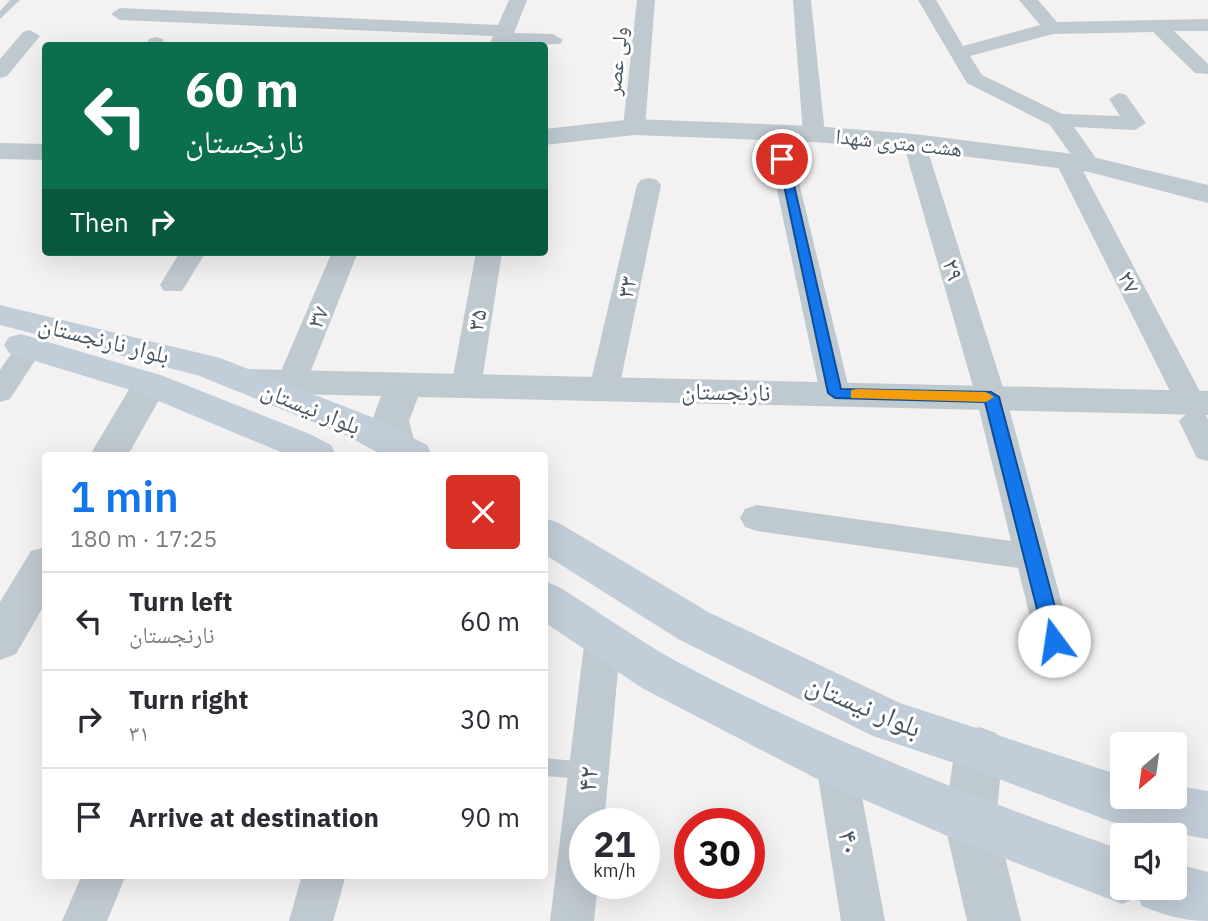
<!DOCTYPE html>
<meta charset="utf-8">
<style>
body{margin:0;font-family:"IBM Plex Sans","Noto Naskh Arabic",sans-serif;background:#f2f2f3;color:#2b2b33;height:100vh;display:flex;flex-direction:column;font-size:26px;white-space:nowrap}
*{box-sizing:border-box;margin:0}
p{font-size:23px;color:#7c7c81}
.icon{flex:none;width:38px;height:38px;fill:none;stroke:currentColor;stroke-width:2;stroke-linecap:round;stroke-linejoin:round}
.map{position:relative;flex:1;overflow:hidden}
.panel{position:absolute;left:42px;top:452px;width:506px;height:427px;display:flex;flex-direction:column;background:#fff;border-radius:7px;box-shadow:0 7px 28px #0002}
.panel>*{flex:none}
.guide{position:absolute;left:42px;top:42px;width:506px;height:214px;border-radius:7px;box-shadow:0 7px 28px #0002;background:#0b6e4f;color:#fff;overflow:hidden}
.needle{width:46px;rotate:209deg}
.fabs{position:absolute;left:1110px;top:732px;display:grid;gap:14px}
.fabs a{display:grid;place-items:center;width:77px;height:77px;border-radius:7px;background:#fff;box-shadow:0 7px 28px #0002;font-size:35px}
.speed{position:absolute;left:569px;top:808px;display:flex;gap:14px;font-size:35px;font-weight:700;text-align:center}
.speed>*{display:grid;place-content:center;width:91px;height:91px;border-radius:50%;background:#fff;box-shadow:0 7px 28px #0002;line-height:1}
.speed small{font-size:18px;font-weight:400}
.speed .limit{border:10px solid #d22;background:#fff;color:#111}
.pin{position:absolute;display:grid;place-items:center;width:60px;height:60px;color:#fff;margin:-30px;border:4px solid #fff;border-radius:50%;box-shadow:0 2px 7px #0007}
.me{position:absolute;width:77px;margin:-38px;rotate:346deg;stroke-linejoin:round;filter:drop-shadow(0 0 5px #0008)}
.turn{display:flex;align-items:center;gap:24px;height:147px;padding:0 28px;font-size:32px}
.turn .icon{width:91px;height:91px;stroke-width:2.5}
.turn b{display:block;font-size:49px;line-height:60px}
.then{display:flex;align-items:center;height:66px;padding:0 28px;background:#0003;gap:14px;font-size:26px}
.round{display:grid;place-items:center;flex:none;width:74px;height:74px;border-radius:7px;background:#f2f2f3}
.head{display:flex;align-items:center;justify-content:space-between;height:119px;padding:0 28px}
h1{font-size:42px;font-weight:600;line-height:52px;color:#1376eb}
ul{padding:0;list-style:none}
li{display:flex;align-items:center;gap:21px;height:98px;padding:0 28px;border-top:2px solid #e1e1e2}
li div{flex:1}
li b{display:block;font-size:26px}
li em{font-style:normal}
.map>svg:first-child{display:block}
.lines{fill:none;stroke-linecap:round;stroke-linejoin:round}
.service{fill:#bfc9d0;fill-rule:evenodd}
.minor{fill:#bfc9d0;fill-rule:evenodd}
.tertiary{fill:#bfc9d0;fill-rule:evenodd}
.secondary{fill:#c1cdd8;fill-rule:evenodd}
.route{fill:#1376eb;stroke:#0c4d99;stroke-width:2}
.slow{fill:#f59e0b}
.labels{text-anchor:middle;stroke-width:6;stroke-linejoin:round;paint-order:stroke}
.far-street-label{font-size:21px;fill:#48555f;stroke:#fff}
.street-label{font-size:24px;fill:#48555f;stroke:#fff}
.near-street-label{font-size:28px;fill:#48555f;stroke:#fff}
</style>
<div class="map">
<svg width="1208" height="921" viewBox="0 0 1208 921">
<rect width="100%" height="100%" fill="#f3f1f1"/>
<g class="lines">
<g class="service">
<polygon points="10,0 20,0 0,19 0,11"/>
<polygon points="544,758 595,763 598,770 595,777 588,779 544,776"/>
</g>
<g class="minor">
<polygon points="509,0 527,0 514,33 553,34 563,40 560,44 489,46 493,36 120,20 111,14 120,8 498,25"/>
<polygon points="637,0 655,0 645,127 634,134 623,127"/>
<polygon points="793,0 811,0 825,134 814,141 803,134"/>
<polygon points="918,0 936,0 963,46 1040,25 1019,0 1038,0 1057,22 1208,19 1208,31 1174,31 1208,64 1208,74 1195,73 1153,32 1053,34 970,56 982,75 1062,114 1120,116 1109,99 1119,93 1126,95 1146,123 1135,130 1074,127 1100,164 1097,169 1082,169 1206,403 1197,411 1205,414 1208,419 1208,461 1197,458 1179,421 1188,412 1180,410 1176,403 1055,161 1058,156 1072,156 1050,125 967,83"/>
<polygon points="30,30 40,36 7,76 0,78 0,59 23,32"/>
<polygon points="156,37 163,39 164,46 145,46 149,39"/>
<polygon points="776,126 787,133 850,393 845,400 835,403 825,400 820,393 765,133"/>
<polygon points="914,135 925,142 1006,397 1072,641 1067,652 1054,656 1041,652 1036,641 1018,568 757,531 745,527 740,518 745,509 757,505 1011,541 976,397 903,142"/>
<polygon points="649,178 657,180 661,185 619,389 614,396 604,399 594,396 589,389 637,185 641,180"/>
<polygon points="180,252 206,252 182,291 164,291 160,285"/>
<polygon points="332,252 358,252 306,383 301,390 291,393 281,390 276,383"/>
<polygon points="476,252 502,252 481,387 476,394 466,397 456,394 451,387"/>
<polygon points="29,339 39,342 43,348 10,399 0,402 0,370 19,342"/>
<polygon points="603,622 616,626 621,637 604,824 584,824 584,884 598,884 594,921 550,921 585,637 590,626"/>
<polygon points="836,745 850,751 856,764 885,921 841,921 816,764 822,751"/>
<polygon points="82,875 126,875 107,921 62,921"/>
<polygon points="302,875 346,875 333,921 289,921"/>
</g>
<g class="tertiary">
<polygon points="634,119 814,126 914,134 1089,156 1208,185 1208,203 1089,172 914,150 814,142 634,135 544,145 544,129"/>
<polygon points="0,143 46,144 46,160 0,159"/>
<polygon points="245,369 1208,391 1208,415 418,397 409,421 416,447 411,455 383,455 372,421 381,396 245,393 232,389 227,381 232,373"/>
<polygon points="150,372 163,376 168,384 128,455 90,455 137,376"/>
<polygon points="46,547 46,602 16,654 0,660 0,602 31,551"/>
<polygon points="979,727 996,733 1003,749 996,821 1021,921 967,921 944,821 955,749 962,733"/>
</g>
<g class="secondary">
<polygon points="0,305 220,358 374,418 427,445 432,455 382,455 348,436 197,375 0,325"/>
<polygon points="21,334 163,376 310,434 331,445 336,455 288,455 137,392 9,353 4,345 9,337"/>
<polygon points="544,518 559,523 710,613 900,703 1122,776 1122,796 1174,796 1174,785 1208,791 1208,839 1112,822 978,771 873,736 678,639 544,554"/>
<path d="M544 581 559 587C598 611 636 639 676 661 819 737 969 796 1122 850V887H1174V863L1208 872V921C1184 921 1164 915 1142 906L1138 897 1122 904 952 838 819 780 642 688 544 622Z"/>
</g>
</g>
<polygon class="route" points="778,157 788,159 841,389 991,392 999,397 1064,641 1061,647 1048,647 1045,641 985,402 835,398 828,393"/>
<polygon class="slow" points="857,389 986,392 994,397 986,402 851,398 851,390"/>
<g class="labels">
<g class="far-street-label">
<text transform="translate(617 61) rotate(-84)" y="7">ولی عصر</text>
<text transform="translate(899 143) rotate(6)" y="7">هشت متری شهدا</text>
</g>
<g class="street-label">
<text transform="translate(953 270) rotate(73)" y="8">۲۹</text>
<text transform="translate(1129 282) rotate(63)" y="8">۲۷</text>
<text transform="translate(627 287) rotate(-78)" y="8">۳۳</text>
<text transform="translate(318 317) rotate(-67)" y="8">۳۷</text>
<text transform="translate(477 320) rotate(-80)" y="8">۳۵</text>
<text transform="translate(104 340) rotate(14)" y="8">بلوار نارنجستان</text>
<text transform="translate(726 392) rotate(1)" y="8">نارنجستان</text>
<text transform="translate(311 408) rotate(22)" y="8">بلوار نیستان</text>
</g>
<g class="near-street-label">
<text transform="translate(864 705) rotate(23)" y="10">بلوار نیستان</text>
<text transform="translate(587 779) rotate(-84)" y="10">۴۲</text>
<text transform="translate(850 843) rotate(80)" y="10">۴۰</text>
</g>
</g>
</svg>
<div class="fabs">
<a><svg class="needle" viewBox="-14 -14 28 28"><path d="M0-13l5 13h-10z" fill="#e53935"/><path d="M0 13l5-13h-10z" fill="#7c7c81"/></svg></a>
<a><svg class="icon" aria-label="sound" viewBox="0 0 24 24"><path d="M4 9h4l5-4v14l-5-4H4zM17 9q2 3 0 6"/></svg></a>
</div>
<div class="speed"><div>21<small>km/h</small></div><div class="limit">30</div></div>
<div class="pin" style="left:782px;top:159px;background:#d93025"><svg class="icon" aria-label="arrive" viewBox="0 0 24 24"><path d="M6 21V4h12l-3 4 3 4H6"/></svg></div>
<svg class="me" style="left:1054px;top:641px" viewBox="-20 -20 40 40"><circle r="19" fill="#fff"/><path d="M0-13L10 11 0 6-10 11z" fill="#1376eb"/></svg>
<div class="guide">
<div class="turn"><svg class="icon" aria-label="left" viewBox="0 0 24 24"><path d="M17 20v-9H6M10 6l-5 5 5 5"/></svg><div><b>60 m</b>نارنجستان</div></div>
<div class="then">Then<svg class="icon" aria-label="right" viewBox="0 0 24 24"><path d="M7 20v-9h11M14 6l5 5-5 5"/></svg></div>
</div>
<section class="panel">
<div class="head"><div><h1>1 min</h1><p>180 m · 17:25</p></div><a class="round" style="background:#d93025;color:#fff"><svg class="icon" aria-label="close" viewBox="0 0 24 24"><path d="M6 6l12 12M18 6L6 18"/></svg></a></div>
<ul>
<li><svg class="icon" aria-label="left" viewBox="0 0 24 24"><path d="M17 20v-9H6M10 6l-5 5 5 5"/></svg><div><b>Turn left</b><p>نارنجستان</p></div><em>60 m</em></li>
<li><svg class="icon" aria-label="right" viewBox="0 0 24 24"><path d="M7 20v-9h11M14 6l5 5-5 5"/></svg><div><b>Turn right</b><p>۳۱</p></div><em>30 m</em></li>
<li><svg class="icon" aria-label="arrive" viewBox="0 0 24 24"><path d="M6 21V4h12l-3 4 3 4H6"/></svg><div><b>Arrive at destination</b></div><em>90 m</em></li>
</ul>
</section>
</div>
